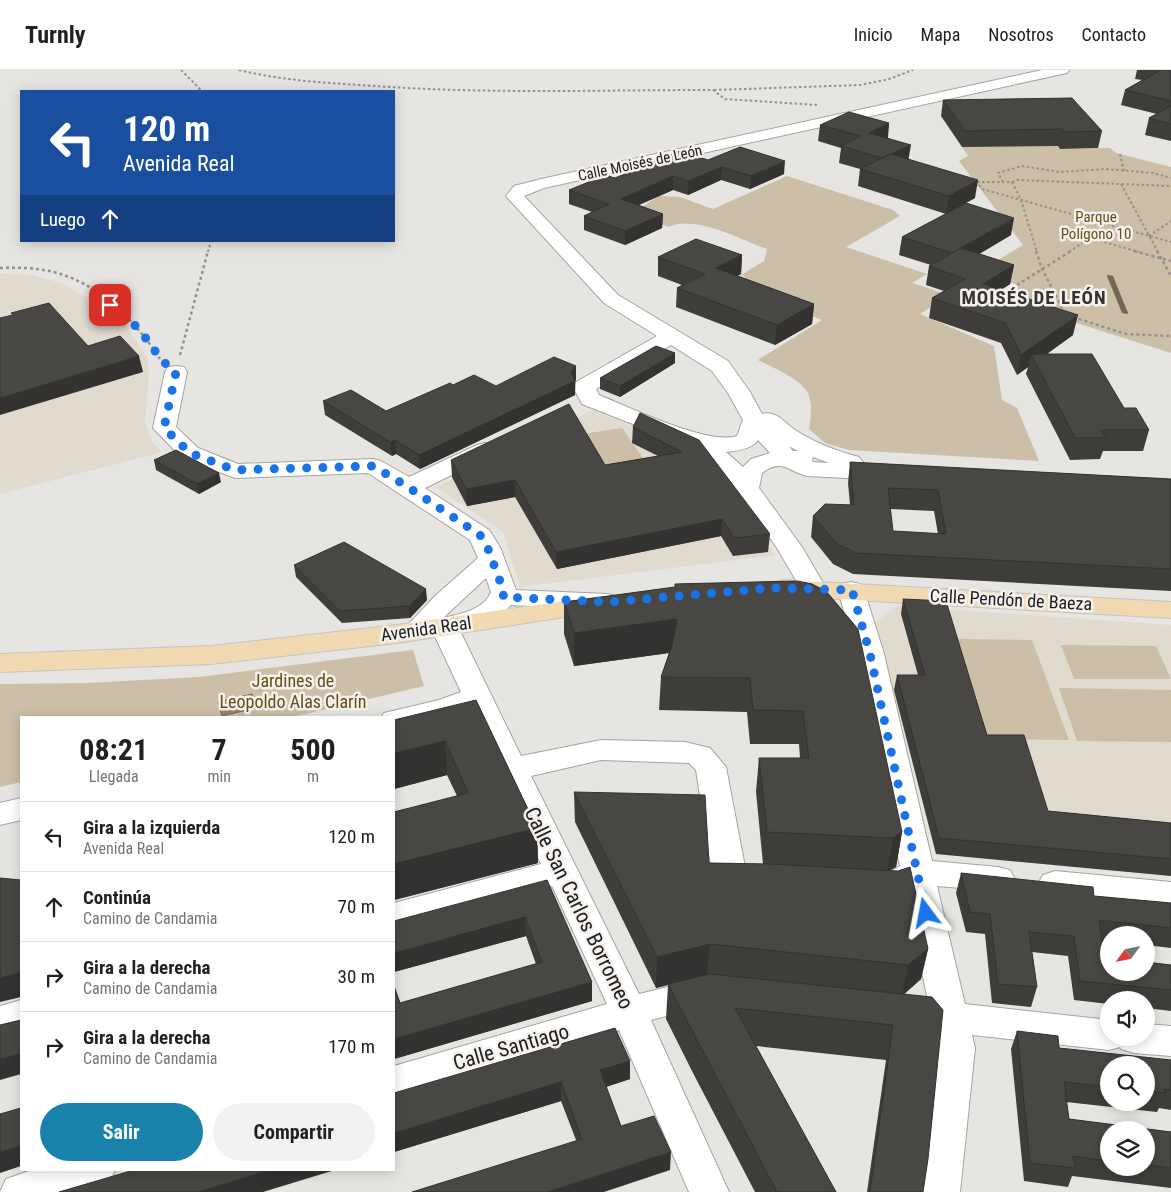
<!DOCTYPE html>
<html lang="es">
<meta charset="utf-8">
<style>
body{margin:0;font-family:"Roboto Condensed",sans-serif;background:#f2f2f2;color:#202124;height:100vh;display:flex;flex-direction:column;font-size:19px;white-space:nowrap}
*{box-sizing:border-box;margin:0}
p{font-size:16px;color:#757577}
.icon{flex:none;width:28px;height:28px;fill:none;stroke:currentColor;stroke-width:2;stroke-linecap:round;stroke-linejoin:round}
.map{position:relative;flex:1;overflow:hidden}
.sheet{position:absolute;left:20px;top:646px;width:375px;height:455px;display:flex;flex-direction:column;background:#fff;border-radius:0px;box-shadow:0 2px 12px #0003}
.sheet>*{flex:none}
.banner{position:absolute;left:20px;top:20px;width:375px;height:152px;border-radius:0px;box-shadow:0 2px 12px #0003;background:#1a4fa0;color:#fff;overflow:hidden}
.needle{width:32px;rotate:237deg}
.fabs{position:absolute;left:1100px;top:856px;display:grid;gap:10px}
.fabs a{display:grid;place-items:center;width:55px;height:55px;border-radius:50%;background:#fff;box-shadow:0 2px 12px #0003;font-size:25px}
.pin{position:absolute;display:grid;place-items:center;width:42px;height:42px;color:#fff;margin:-21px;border-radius:10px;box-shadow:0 2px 8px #0006}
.me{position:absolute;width:55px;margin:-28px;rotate:347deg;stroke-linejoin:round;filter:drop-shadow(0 0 4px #0008)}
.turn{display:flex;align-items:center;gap:18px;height:105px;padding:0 20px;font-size:22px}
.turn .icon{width:65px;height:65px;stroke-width:2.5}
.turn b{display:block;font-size:35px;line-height:42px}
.then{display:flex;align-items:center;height:48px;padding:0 20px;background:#0003;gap:10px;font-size:19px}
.eta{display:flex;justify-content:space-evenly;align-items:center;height:85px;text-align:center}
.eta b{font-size:30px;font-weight:700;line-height:35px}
.primary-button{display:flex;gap:10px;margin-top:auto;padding:10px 20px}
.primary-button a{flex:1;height:58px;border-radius:30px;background:#1882ab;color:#fff;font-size:20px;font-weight:700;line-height:58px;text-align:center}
.primary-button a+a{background:#f2f2f2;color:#202124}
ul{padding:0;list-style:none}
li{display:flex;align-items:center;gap:15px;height:70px;padding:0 20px;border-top:1px solid #e0e0e0}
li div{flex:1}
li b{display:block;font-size:19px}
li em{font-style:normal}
header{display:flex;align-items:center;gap:30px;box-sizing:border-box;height:70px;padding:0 25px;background:#fff;border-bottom:1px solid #e0e0e0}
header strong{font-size:24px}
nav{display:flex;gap:28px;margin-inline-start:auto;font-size:18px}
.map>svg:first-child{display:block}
.built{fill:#e0dacf}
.green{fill:#ccbea7}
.water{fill:#9b8767;stroke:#766750}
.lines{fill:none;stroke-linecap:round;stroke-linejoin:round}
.stream{fill:#766750;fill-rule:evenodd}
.minor-casing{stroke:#a5a3a0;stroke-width:2}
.major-casing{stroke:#c4c4c4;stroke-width:2}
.path-far1{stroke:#93918e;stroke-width:2;stroke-dasharray:2.5 2.5;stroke-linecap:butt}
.path{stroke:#93918e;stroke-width:2.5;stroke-dasharray:3 3;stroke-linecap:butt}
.minor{fill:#fff;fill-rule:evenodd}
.major{fill:#f1dab2;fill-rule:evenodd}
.wall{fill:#3f3d3a;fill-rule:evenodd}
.shaded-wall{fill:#333230}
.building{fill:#494744;stroke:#333230;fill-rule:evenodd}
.route{stroke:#1a73e8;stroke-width:9;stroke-dasharray:0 16.2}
.labels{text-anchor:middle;stroke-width:5;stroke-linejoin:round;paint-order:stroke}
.far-street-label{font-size:15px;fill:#1e1d1b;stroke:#f5f2ef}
.far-park-label{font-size:15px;fill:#694d12;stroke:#f5f2ef}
.street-label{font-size:18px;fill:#1e1d1b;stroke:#f5f2ef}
.park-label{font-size:18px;fill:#694d12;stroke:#f5f2ef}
.far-district-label{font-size:19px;font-weight:bold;letter-spacing:1px;fill:#343330;stroke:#f5f2ef}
.near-street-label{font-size:21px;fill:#1e1d1b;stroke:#f5f2ef}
</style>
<header>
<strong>Turnly</strong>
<nav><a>Inicio</a><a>Mapa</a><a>Nosotros</a><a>Contacto</a></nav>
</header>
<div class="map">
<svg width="1171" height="1122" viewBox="0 0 1171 1122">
<rect width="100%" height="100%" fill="#e7e5e1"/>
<g class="built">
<polygon points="0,204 32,205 61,213 118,244 147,287 149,303 145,352 152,372 162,382 0,424"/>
<polygon points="593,340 700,385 775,485 520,517 503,462 436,417"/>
<polygon points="896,536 1171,555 1171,806 936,784 876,553"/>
</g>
<g class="green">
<polygon points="1058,76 1061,79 1110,78 1116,83 1171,97 1171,283 1067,250 990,234 1018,215 978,202 1023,175 959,91 968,86 962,77"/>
<path d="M787 106 893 140 900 146 846 177 927 204 912 213 949 225 920 244 994 276 1002 330 1017 338 1039 391 849 380 825 373 809 359C811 349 813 329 806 320 795 306 773 298 758 290L822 250 741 217 745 207 741 205 764 191 767 179C742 170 694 144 669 157L643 148 635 141 659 126 680 127 713 139Z"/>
<polygon points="622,358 647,394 607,401 583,364"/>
<polygon points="958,569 1032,570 1069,670 989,669"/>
<polygon points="1061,575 1156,576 1171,609 1074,609"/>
<polygon points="413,580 424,616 293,647 21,648 21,712 0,717 0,614 87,613 199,607"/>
<polygon points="1059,618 1171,620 1171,672 1077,671"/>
</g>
<polygon class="water" points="252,624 256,638 222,646 218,632"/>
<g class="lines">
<polygon class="stream" points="1108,205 1113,206 1128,243 1127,244 1122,243 1107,206"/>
<defs>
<g id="minor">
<path d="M1042 0H1069L1067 3 1062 4 544 118 524 126 618 225 728 291 750 322 762 344C776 340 784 352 795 360 815 373 837 381 859 387L863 392 861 395 895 398 899 403 895 408 887 410 807 406C788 401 782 388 762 403L759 418 802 477 826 518 822 524 813 526 804 524 777 478 728 408 707 390 678 372 582 334 573 317 576 312 657 266 604 233 506 126 514 116 541 109ZM671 275 712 301 728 323 743 350 737 366C709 376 629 337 599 325L596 319ZM758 370 770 383 751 389 743 397 726 382C737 381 752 379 758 370ZM789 376 798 381H793ZM813 387 829 393 812 392Z"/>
<path d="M176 296 184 297 187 302 176 357 198 378 238 394 373 389 381 391 409 407 477 375 485 373 493 375 497 380 493 385 425 418 489 460 500 477 516 520 607 524 616 526 620 532 616 538 607 540 511 535 498 548 460 561 521 686 601 670 685 672 710 678 726 697 745 797 764 801 769 810 764 819C748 824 734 823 718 818L713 809 696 700 689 693 601 690 531 706 639 924 705 908 718 913 723 923 718 933 651 950 729 1122H689L619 960 394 1028V996L607 934 552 816 394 859V833L541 794 469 640 394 660V648H381L384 643 439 630 461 622 432 560C424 569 418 569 407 566L403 560 435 526 478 488 470 470 368 403 235 408 182 388 153 358 165 302 168 297ZM486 508 491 522C484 540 460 544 443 548Z"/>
<path d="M851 512 860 514 864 520 884 584 932 791 998 797 1010 800 1015 809 1010 818 998 821 937 816 965 934 1109 950V968H1146V954L1171 956V986L1134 983 1121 979 1120 977 1109 980 972 965 975 978 960 1122H920L937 978 934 961 904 958 891 954 886 943 891 932 904 928 928 931 906 825C892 831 880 829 866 825L861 816 866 807C881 803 886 805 900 796L856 584 838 520 842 514Z"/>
<polygon points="21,728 21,750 0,755 0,733"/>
<polygon points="1055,801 1171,812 1171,838 1055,827 1043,823 1038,814 1043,805"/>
<polygon points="21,930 21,960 0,966 0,936"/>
<polygon points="32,1100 115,1100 109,1113 82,1122 0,1122 6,1109"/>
</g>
<g id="major">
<polygon points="785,510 1171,532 1171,548 785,526 776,524 772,518 776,512"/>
<polygon points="600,526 609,528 613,534 609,540 397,573 211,594 0,602 0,584 211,576 397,555"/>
</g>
</defs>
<use href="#minor" class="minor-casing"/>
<use href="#major" class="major-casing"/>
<g class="path-far1">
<polyline points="181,0 202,21"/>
<path d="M239 0C284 11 329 13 375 16 487 24 600 20 713 20L725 29 817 35"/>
<polyline points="714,20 860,15 889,9 913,0"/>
<polyline points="1120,84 1124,101"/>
<polyline points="976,111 982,119 1171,172"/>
<polyline points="977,112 1012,112 1017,110 1171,116"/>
<polyline points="1003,112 998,103 1022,96 1060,102 1106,99 1153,103 1171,108"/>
<polyline points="1012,112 1021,130 1037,182"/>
<polyline points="1121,114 1158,182"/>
<polyline points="1149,166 1171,151"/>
<polyline points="208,182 211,171"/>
<polyline points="1069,182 1090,168 1139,182"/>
</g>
<g class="path">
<polyline points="1036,181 1042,199 1065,243"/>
<polyline points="1134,181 1171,191"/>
<polyline points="1157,181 1171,206"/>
<path d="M0 198C23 197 47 198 69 207 106 221 139 256 160 289"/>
<polyline points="1017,215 1071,181"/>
<polyline points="1073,247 1126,264 1171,266"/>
<polyline points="180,285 208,181"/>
</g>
<use href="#minor" class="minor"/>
<use href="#major" class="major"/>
</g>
<g class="wall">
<polygon points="1137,0 1171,0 1171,71 1145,65 1149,48 1157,44 1121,35 1125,20 1142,10 1135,9"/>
<polygon points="943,30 1102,61 1098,78 1060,79 1058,76 962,77 941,46"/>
<polygon points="889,53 888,68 909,89 975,128 952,140 1011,165 979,184 1014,195 1010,214 1001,220 1073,265 1047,284 1124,338 1149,360 1143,381 1103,381 1100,389 1070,390 1026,304 1028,297 1017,305 1001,273 929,248 932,228 944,221 926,215 929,196 931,195 899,185 902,167 946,144 858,116 860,99 839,93 841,78 818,71 820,55"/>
<polygon points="708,90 784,104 750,119 721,110 688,125 673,120 638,135 663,144 662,158 625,175 584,160 584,146 592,142 569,134 569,120"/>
<polygon points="742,185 741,204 737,206 814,234 812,254 775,275 676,237 677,218 682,215 658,206 658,187"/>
<polygon points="675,293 620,327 600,319 600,308"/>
<polygon points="576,296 575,325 420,399 396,384 392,386 325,345 323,331 386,341 453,315 496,316"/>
<polygon points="640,343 770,464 768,482 733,486 721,466 557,499 515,427 467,436 452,407 451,390 605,395 658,386 632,373 633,357"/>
<polygon points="154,390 221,412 199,424 156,400"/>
<path d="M850 392 1171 409V521L853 504 833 494 811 467 813 446 850 435 848 413ZM890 439 934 441 938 464 893 461Z"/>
<polygon points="294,495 427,530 410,548 342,553 296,507"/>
<polygon points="797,511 902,762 896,797 889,801 928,879 921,909 904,924 923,1122 867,1122 886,990 756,976 836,1122 755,1122 693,1003 666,949 668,915 656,918 575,752 574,722 709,793 763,794 756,722 759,688 800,688 799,674 750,674 747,642 659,640 661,607 669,583 574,596 564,564 564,532 675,517 675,514"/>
<polygon points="903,529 987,665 1048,741 1171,753 1171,806 936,784 894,620 897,605 918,605 901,544"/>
<polygon points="476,630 537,758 538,793 394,830 394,742 457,726 447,705 394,719"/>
<polygon points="961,803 1094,826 1171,833 1171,878 1146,875 1146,865 1109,865 1109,872 1102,871 1105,888 1171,895 1171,941 1146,938 1146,930 1109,930 1109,934 1074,930 1068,886 1032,882 1037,917 1031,937 992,933 985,864 966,862 956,823"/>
<polygon points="547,810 592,931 394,989 394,916 400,933 536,894 526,866 394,902"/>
<polygon points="615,958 630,1009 606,1017 621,1056 670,1100 576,1070 561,1031 394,1082"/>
<path d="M1017 961 1059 978 1171 990V1040L1159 1038 1157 1042 1066 1032 1069 1049 1171 1062V1118L1072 1106 1068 1117 1024 1111 1011 979ZM1109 995H1146V1032H1109ZM1109 1060H1146V1098H1109Z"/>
</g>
<g class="shaded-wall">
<polygon points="889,53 887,70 869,63"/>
<polygon points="911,75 908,92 882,88"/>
<polygon points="785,91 784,104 750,119 751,106"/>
<polygon points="722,97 721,110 688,125 688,111"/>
<polygon points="673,106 673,120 621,143 621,129"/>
<polygon points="978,110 975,128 946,144 949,126"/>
<polygon points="663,144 662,158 625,175 625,161"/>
<polygon points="1014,148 1011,165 949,202 952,184"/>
<polygon points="742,185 741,204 715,217 716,198"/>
<polygon points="1014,195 1010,214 979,233 983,214"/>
<polygon points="814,234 812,254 775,275 777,255"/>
<polygon points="1078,245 1073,265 1035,292 1031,284 1028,297 1017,305 1021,285"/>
<polygon points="675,283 675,293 620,327 620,316"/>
<polygon points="139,286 143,302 0,345 0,328"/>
<polygon points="576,296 576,310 574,312 575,311 575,325 420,399 419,385 571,302"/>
<polygon points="395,370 396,384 392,386 390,372"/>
<polygon points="219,403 221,412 199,424 197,414"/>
<polygon points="515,410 515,427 467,436 466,419"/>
<polygon points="722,449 721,466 557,499 556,482"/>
<polygon points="426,519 427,530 410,548 409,536"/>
<polygon points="677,549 676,582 574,596 574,563"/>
<polygon points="445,671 447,705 394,719 394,683"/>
<polygon points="537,758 538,793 394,830 394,794"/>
<polygon points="902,762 896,797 887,802 893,768"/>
<polygon points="525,847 526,866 394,902 394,883"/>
<polygon points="710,874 707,905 656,918 657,887"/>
<polygon points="928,879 921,909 902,926 908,895"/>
<polygon points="21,902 21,927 0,932 0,908"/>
<polygon points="592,912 592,931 394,989 394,969"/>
<polygon points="21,984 21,1004 0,1010 0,989"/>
<polygon points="630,991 630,1009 599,1019 600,1000"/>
<polygon points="561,1012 561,1031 394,1082 394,1063"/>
<polygon points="21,1076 21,1096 0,1103 0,1082"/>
<polygon points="671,1082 670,1100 604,1122 547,1122"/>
<polygon points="270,1100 335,1100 263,1122 198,1122"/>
</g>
<g class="building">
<polygon points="1161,0 1171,0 1171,31 1125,20"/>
<polygon points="1072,28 1102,61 1064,62 1062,59 965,61 943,30"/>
<polygon points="1171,36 1171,54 1149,48"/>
<polygon points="849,42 889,53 869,63 911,75 882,88 841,76 861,66 820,55"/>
<polygon points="740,77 785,91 751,106 722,97 688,111 673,106 621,129 663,144 625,161 584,146 609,134 569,120 606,105 615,108 680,81 708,90"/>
<polygon points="891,84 978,110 949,126 860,99"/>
<polygon points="966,133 1014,148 952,183 902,167"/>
<polygon points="696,169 742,185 716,198 814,234 777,255 677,218 705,204 658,187"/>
<polygon points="961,178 1014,195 983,214 1078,245 1021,285 1005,253 932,228 965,209 929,196"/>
<polygon points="49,233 88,276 120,266 139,286 0,328 0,248 13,245 11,243"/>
<polygon points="656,276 675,283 620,316 600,308"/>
<polygon points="1031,284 1092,284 1124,338 1136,338 1149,360 1101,360 1106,368 1075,368"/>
<polygon points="554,287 576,296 571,302 575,311 419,385 395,370 390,372 323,331 351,320 386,341 450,313 453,315 474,305 496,316"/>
<polygon points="569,334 605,395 682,382 633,357 640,343 699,370 770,464 734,468 722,449 556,482 515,410 466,419 451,390"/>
<polygon points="176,380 219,403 197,414 154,390"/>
<path d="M850 392 1171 409V499L856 483 836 473 813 446 825 434 854 435ZM888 418 938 420 946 464 893 461Z"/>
<polygon points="344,472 426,519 409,536 340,541 294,495"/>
<polygon points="797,511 812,514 826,521 858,559 902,762 893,768 767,762 759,688 809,688 803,641 753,640 750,608 661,607 672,576 677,549 574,563 564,532 675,517 675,514"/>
<polygon points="903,529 946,531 987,665 1024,665 1048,741 1171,753 1171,789 939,768 897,605 925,605"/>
<polygon points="476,630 537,758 394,794 394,742 468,723 445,671 394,683 394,650"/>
<polygon points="574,722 705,725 709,793 770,794 898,801 910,797 928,879 908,895 710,874 657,887"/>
<polygon points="961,803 1093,817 1094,826 1171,833 1171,858 1099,850 1105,888 1109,888 1109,902 1146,902 1146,892 1171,895 1171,920 1080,911 1074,866 1029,862 1037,917 998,914 990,844 970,842"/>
<polygon points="0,808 21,810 21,902 0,908"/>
<polygon points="547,810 592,912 394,969 394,916 400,933 542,892 525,847 394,883 394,851"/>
<polygon points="710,904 932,927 943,940 928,1089 923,1122 870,1122 893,955 735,938 836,1122 777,1122 696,968 668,914"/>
<polygon points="21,950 21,984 0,989 0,955"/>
<polygon points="615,958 630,991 600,1000 621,1056 654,1046 671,1082 547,1122 412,1122 582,1069 561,1012 394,1063 394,1023"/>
<polygon points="1017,961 1058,966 1059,978 1171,990 1171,1020 1164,1019 1165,1023 1146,1021 1146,995 1109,995 1109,1017 1064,1012 1069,1049 1171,1062 1171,1098 1146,1095 1146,1060 1109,1060 1109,1091 1073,1086 1075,1098 1030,1093"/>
<polygon points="21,1038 21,1076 0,1082 0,1044"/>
<polygon points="134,1100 270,1100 198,1122 59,1122"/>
</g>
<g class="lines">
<path class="route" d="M110 235C120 243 132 251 140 261 153 276 159 291 176 302L164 358 190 383 235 400 373 396 408 417 480 465 487 476 504 522 503 527 609 532 772 518 852 520 870 584 926 843"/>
</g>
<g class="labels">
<g class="far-street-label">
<text transform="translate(640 93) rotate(-12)" y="5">Calle Moisés de León</text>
</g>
<g class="far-park-label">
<text x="1096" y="152">Parque<tspan x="1096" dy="17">Polígono 10</tspan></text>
</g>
<g class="street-label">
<text transform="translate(1011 530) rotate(3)" y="6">Calle Pendón de Baeza</text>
<text transform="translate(426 559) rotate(-8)" y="6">Avenida Real</text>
</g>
<g class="park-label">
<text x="293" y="617">Jardines de<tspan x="293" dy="21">Leopoldo Alas Clarín</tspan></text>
</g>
<g class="far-district-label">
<text x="1034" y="234">MOISÉS DE LEÓN</text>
</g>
<g class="near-street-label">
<text transform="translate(579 838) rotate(64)" y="7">Calle San Carlos Borromeo</text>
<text transform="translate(511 977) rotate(-16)" y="7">Calle Santiago</text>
</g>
</g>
</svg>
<div class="fabs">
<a><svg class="needle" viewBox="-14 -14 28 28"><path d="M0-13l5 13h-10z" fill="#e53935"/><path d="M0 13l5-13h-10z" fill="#757577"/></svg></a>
<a><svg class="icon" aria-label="sound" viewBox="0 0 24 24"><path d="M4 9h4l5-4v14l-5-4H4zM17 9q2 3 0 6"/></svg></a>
<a><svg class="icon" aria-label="search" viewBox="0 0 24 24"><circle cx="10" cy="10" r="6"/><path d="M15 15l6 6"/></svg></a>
<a><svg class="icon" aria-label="layers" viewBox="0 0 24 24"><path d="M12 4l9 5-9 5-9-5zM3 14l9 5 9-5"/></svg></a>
</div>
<div class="pin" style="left:110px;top:235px;background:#d93025"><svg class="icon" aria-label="arrive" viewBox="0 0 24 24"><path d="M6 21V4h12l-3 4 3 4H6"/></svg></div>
<svg class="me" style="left:926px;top:843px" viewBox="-20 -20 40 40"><path d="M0-17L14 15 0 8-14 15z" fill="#1a73e8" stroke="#fff" stroke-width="4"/></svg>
<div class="banner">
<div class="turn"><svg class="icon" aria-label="left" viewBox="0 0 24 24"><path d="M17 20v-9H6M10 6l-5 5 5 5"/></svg><div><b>120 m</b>Avenida Real</div></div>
<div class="then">Luego<svg class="icon" aria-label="ahead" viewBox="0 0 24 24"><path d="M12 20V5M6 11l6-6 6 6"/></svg></div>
</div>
<section class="sheet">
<div class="eta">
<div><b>08:21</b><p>Llegada</p></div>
<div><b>7</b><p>min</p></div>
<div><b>500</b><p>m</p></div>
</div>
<ul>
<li><svg class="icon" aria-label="left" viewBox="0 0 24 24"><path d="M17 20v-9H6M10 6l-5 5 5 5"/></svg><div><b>Gira a la izquierda</b><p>Avenida Real</p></div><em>120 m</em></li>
<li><svg class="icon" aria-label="ahead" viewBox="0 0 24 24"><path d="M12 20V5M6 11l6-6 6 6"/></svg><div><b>Continúa</b><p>Camino de Candamia</p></div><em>70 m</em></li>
<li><svg class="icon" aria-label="right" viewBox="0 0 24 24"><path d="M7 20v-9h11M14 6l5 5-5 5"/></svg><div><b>Gira a la derecha</b><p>Camino de Candamia</p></div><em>30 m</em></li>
<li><svg class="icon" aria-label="right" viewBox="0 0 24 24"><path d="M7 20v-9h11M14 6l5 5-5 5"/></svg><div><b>Gira a la derecha</b><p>Camino de Candamia</p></div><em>170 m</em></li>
</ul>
<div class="primary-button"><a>Salir</a><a>Compartir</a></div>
</section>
</div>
